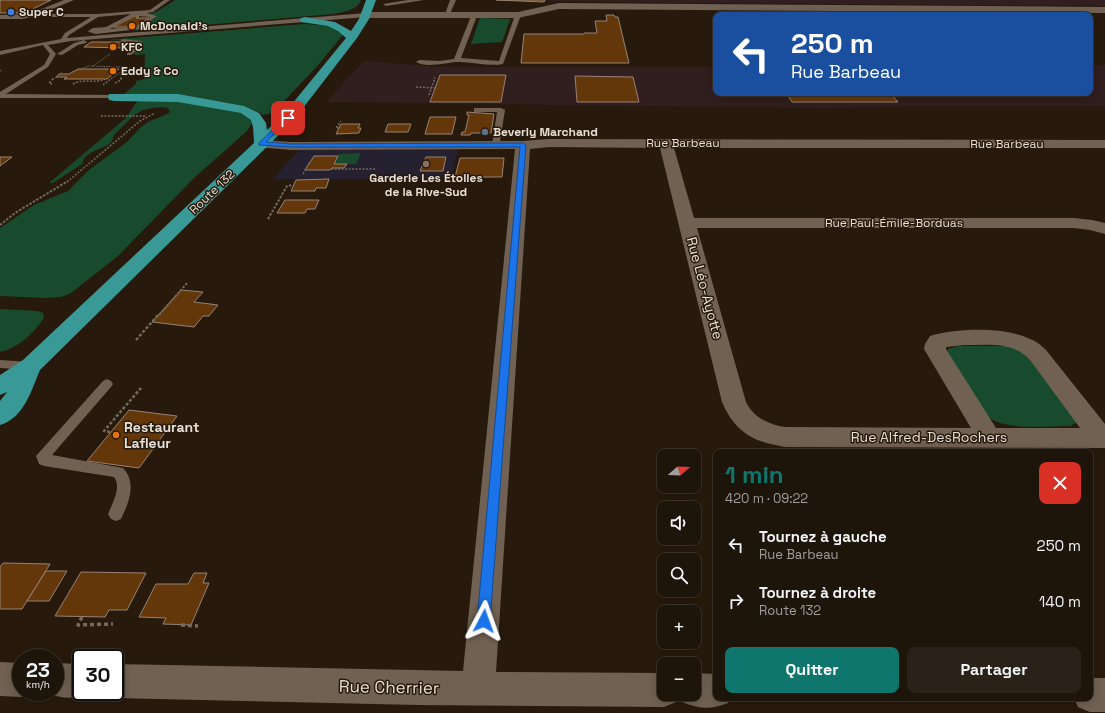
<!DOCTYPE html>
<html lang="fr">
<meta charset="utf-8">
<style>
body{margin:0;font-family:"Space Grotesk",sans-serif;background:#2a2118;color:#f1f3f6;height:100vh;display:flex;flex-direction:column;font-size:15px;white-space:nowrap}
*{box-sizing:border-box;margin:0}
p{font-size:13px;color:#a09e9c}
.icon{flex:none;width:22px;height:22px;fill:none;stroke:currentColor;stroke-width:2;stroke-linecap:round;stroke-linejoin:round}
.map{position:relative;flex:1;overflow:hidden}
.panel{position:absolute;left:713px;top:449px;width:380px;height:252px;display:flex;flex-direction:column;background:#1d140a;border-radius:8px;box-shadow:0 2px 10px #0003,0 0 0 1px #3b332b}
.panel>*{flex:none}
.top-card{position:absolute;left:713px;top:12px;width:380px;height:84px;border-radius:8px;box-shadow:0 2px 10px #0003,0 0 0 1px #3b332b;background:#1a4fa0;color:#fff;overflow:hidden}
.needle{width:26px;rotate:71deg}
.controls{position:absolute;left:657px;top:449px;display:grid;gap:8px}
.controls a{display:grid;place-items:center;width:44px;height:44px;border-radius:8px;background:#1d140a;box-shadow:0 2px 10px #0003,0 0 0 1px #3b332b;font-size:20px}
.speed{position:absolute;left:12px;top:649px;display:flex;gap:8px;font-size:20px;font-weight:700;text-align:center}
.speed>*{display:grid;place-content:center;width:52px;height:52px;border-radius:50%;background:#1d140a;box-shadow:0 2px 10px #0003,0 0 0 1px #3b332b;line-height:1}
.speed small{font-size:10px;font-weight:400}
.speed .limit{border:2px solid #111;border-radius:6px;background:#fff;color:#111}
.pin{position:absolute;display:grid;place-items:center;width:34px;height:34px;color:#fff;margin:-17px;border-radius:8px;box-shadow:0 2px 6px #0006}
.me{position:absolute;width:44px;margin:-22px;rotate:4deg;stroke-linejoin:round;filter:drop-shadow(0 0 3px #0008)}
.turn{display:flex;align-items:center;gap:14px;height:84px;padding:0 12px;font-size:18px}
.turn .icon{width:52px;height:52px;stroke-width:2.5}
.turn b{display:block;font-size:28px;line-height:34px}
.round{display:grid;place-items:center;flex:none;width:42px;height:42px;border-radius:8px;background:#2a2118}
.head{display:flex;align-items:center;justify-content:space-between;height:68px;padding:0 12px}
h1{font-size:24px;font-weight:700;line-height:30px;color:#0f766e}
.action{display:flex;gap:8px;margin-top:auto;padding:8px 12px}
.action a{flex:1;height:46px;border-radius:8px;background:#0f766e;color:#fff;font-size:16px;font-weight:700;line-height:46px;text-align:center}
.action a+a{background:#2a2118;color:#f1f3f6}
ul{padding:0;list-style:none}
li{display:flex;align-items:center;gap:12px;height:56px;padding:0 12px}
li div{flex:1}
li b{display:block;font-size:15px}
li em{font-style:normal}
.map>svg:first-child{display:block}
.industrial{fill:#311e1e}
.education{fill:#252131}
.green{fill:#184b2d}
.building{fill:#64370b;stroke:#958375}
.lines{fill:none;stroke-linecap:round;stroke-linejoin:round}
.path-far4{stroke:#756a5e;stroke-width:1;stroke-dasharray:1.5 1;stroke-linecap:butt}
.path-far3{stroke:#756a5e;stroke-width:1.5;stroke-dasharray:2 1.5;stroke-linecap:butt}
.path-far2{stroke:#756a5e;stroke-width:2;stroke-dasharray:2.5 1.5;stroke-linecap:butt}
.path-far1{stroke:#756a5e;stroke-width:2.5;stroke-dasharray:3 2;stroke-linecap:butt}
.path{stroke:#756a5e;stroke-width:3.5;stroke-dasharray:4 3;stroke-linecap:butt}
.lane{fill:#706152;fill-rule:evenodd}
.street{fill:#706152;fill-rule:evenodd}
.highway{fill:#389996;fill-rule:evenodd}
.route{fill:#1a73e8;stroke:#114b97}
.shop-dot{fill:#3f7fe0;stroke:#271a0d;stroke-width:1.5}
.food-dot{fill:#e8710a;stroke:#271a0d;stroke-width:1.5}
.service-dot{fill:#5c6f8a;stroke:#271a0d;stroke-width:1.5}
.education-dot{fill:#8d6e63;stroke:#271a0d;stroke-width:1.5}
.labels{text-anchor:middle;stroke-width:3;stroke-linejoin:round;paint-order:stroke}
.far-poi-label{font-size:12px;font-weight:bold;fill:#e7ded5;stroke:#271a0d;text-anchor:start}
.far-street-label{font-size:12px;fill:#e7ded5;stroke:#271a0d}
.street-label{font-size:14px;fill:#e7ded5;stroke:#271a0d}
.poi-label{font-size:14px;font-weight:bold;fill:#e7ded5;stroke:#271a0d;text-anchor:start}
.near-street-label{font-size:17px;fill:#e7ded5;stroke:#271a0d}
</style>
<div class="map">
<svg width="1105" height="713" viewBox="0 0 1105 713">
<rect width="100%" height="100%" fill="#271a0d"/>
<g class="industrial">
<polygon points="496,0 1105,0 1105,6 677,3"/>
<polygon points="364,61 439,67 716,67 716,93 1090,93 1090,65 1105,65 1105,106 919,106 826,108 326,102"/>
</g>
<polygon class="education" points="458,149 451,179 273,179 299,150"/>
<g class="green">
<path d="M175 0H361C356 11 343 12 333 14L133 31 142 27 157 16 148 14 156 12Z"/>
<polygon points="480,18 510,19 502,42 471,44"/>
<path d="M305 24 331 26 343 33 342 36 320 63 273 113 263 115C240 97 154 97 123 95L136 84V81L144 79 145 54 135 55V53L143 46 142 41 106 40Z"/>
<polygon points="138,100 175,101 238,111 251,118 252,123 247,131 194,178 118,256 71,293 61,297 45,298 0,296 0,228 34,205 68,191 89,170 127,142 140,128 148,122 167,114 170,112 168,108 163,107 152,108 143,110 134,115 114,135 112,141 108,145 92,152 85,157 82,164 53,183 49,183 126,118"/>
<polygon points="361,153 356,164 334,164 339,154"/>
<path d="M0 309 37 311 43 313 44 318C34 333 18 348 0 352Z"/>
<path d="M958 346H1010L1025 353 1074 418 1076 423 1070 426C1047 426 1004 431 987 416L947 352 948 349Z"/>
</g>
<g class="building">
<polygon points="0,0 51,0 25,13 0,13"/>
<polygon points="496,0 545,0 544,2"/>
<polygon points="606,15 614,15 615,17 618,17 629,63 521,63 524,34 584,34 584,33 597,33 595,21 607,21"/>
<polygon points="131,16 139,16 136,18 149,18 136,27 114,27"/>
<polygon points="91,42 131,42 124,48 84,47"/>
<polygon points="78,69 119,69 107,79 64,79 67,77 56,77 59,74 69,74"/>
<polygon points="440,75 506,75 501,102 430,102"/>
<polygon points="575,76 633,77 639,102 577,102"/>
<polygon points="786,93 890,93 898,102 792,102"/>
<polygon points="467,112 494,114 491,133 471,133 470,135 461,135 462,132 465,132 469,115 467,115"/>
<polygon points="430,117 456,117 452,134 425,134"/>
<polygon points="341,124 360,124 358,128 361,128 359,133 336,134"/>
<polygon points="388,124 411,124 408,132 385,132"/>
<polygon points="314,156 338,156 334,164 347,164 344,168 332,168 330,170 305,170"/>
<polygon points="0,157 12,157 0,166"/>
<polygon points="426,157 446,157 443,171 420,171"/>
<polygon points="460,158 504,158 502,177 455,177"/>
<polygon points="329,179 326,188 316,188 315,191 291,191 296,180"/>
<polygon points="285,200 319,200 315,209 307,209 305,213 277,213"/>
<polygon points="181,290 203,292 194,302 218,305 209,316 203,316 194,327 152,322"/>
<polygon points="129,410 177,416 139,468 87,461"/>
<polygon points="3,563 50,564 22,609 0,609 0,567"/>
<polygon points="46,571 67,571 49,601 27,601"/>
<polygon points="81,572 146,573 127,610 109,610 105,617 55,616"/>
<polygon points="194,573 207,573 203,583 209,583 191,625 163,624 166,618 139,617 156,584 188,584"/>
</g>
<g class="lines">
<g class="path-far4">
<polyline points="93,66 110,54"/>
<polyline points="0,71 2,70"/>
<polyline points="72,72 89,66 121,67 121,79"/>
<polyline points="53,79 63,72"/>
<polyline points="111,79 121,72 128,71"/>
<polyline points="434,79 435,77"/>
</g>
<g class="path-far3">
<polyline points="115,83 121,80 121,78"/>
<polyline points="52,84 49,83 54,78"/>
<path d="M73 84C83 78 95 84 105 79"/>
<polyline points="103,85 112,78"/>
<polyline points="416,87 435,88"/>
<polyline points="429,95 435,78"/>
<polyline points="101,116 145,116"/>
<polyline points="339,128 336,128 341,121"/>
<polyline points="331,169 376,169"/>
<polyline points="303,174 309,163"/>
<polyline points="67,182 140,121 155,113"/>
</g>
<g class="path-far2">
<polyline points="268,219 287,186 293,185"/>
<polyline points="0,225 15,213 68,181"/>
<polyline points="159,315 188,282"/>
</g>
<g class="path-far1">
<polyline points="136,340 159,314"/>
<polyline points="110,432 104,431 141,388"/>
</g>
<g class="path">
<polyline points="82,617 78,625 113,624"/>
<polyline points="181,625 198,626"/>
</g>
<g class="lane">
<polygon points="64,0 74,0 33,17 22,19 0,19 0,15 29,14"/>
<path d="M164 0H170L153 12 147 13 157 16 139 29 96 34 89 32 88 31 93 28 106 27 131 14 98 17 69 35 67 38 366 13 369 15 366 17 71 41 48 45 56 54 48 67 6 94 114 95 116 96V98H0V92L44 65 50 54 43 45 0 55V51L61 39 65 33 91 17H51L49 16V14H97L150 10ZM137 16 150 17 136 26 110 29Z"/>
<polygon points="408,0 424,0 386,6 383,4"/>
<polygon points="450,0 456,0 449,16 444,17"/>
<path d="M518 13 521 15 503 64C488 67 471 61 456 62 445 63 425 68 416 62L419 60 439 61 454 59 471 16 474 14 477 16 461 58 499 61 515 15Z"/>
<polygon points="123,39 142,41 143,47 131,55 127,55 127,53 137,46 137,44 121,42 121,40"/>
<polygon points="84,40 87,42 86,43 78,45 62,55 57,54 74,43"/>
<polygon points="474,108 501,108 505,110 499,147 496,147 492,145 497,112 474,112"/>
<polygon points="0,360 31,362 35,363 37,366 35,369 31,370 0,368"/>
<path d="M107 379 111 381 113 384 111 387 52 455 123 468C137 483 129 502 121 519L116 521 111 519 108 514C112 504 122 487 114 477L44 466 39 464 36 456 103 381Z"/>
</g>
<g class="street">
<polygon points="559,3 1105,7 1105,13 559,9 518,18 366,18 361,15 366,12 518,12"/>
<path d="M549 139 1105 140V148H674L694 218H1074L1092 220 1105 223V234L1090 230 1074 228H697L746 402C753 417 769 425 785 427L971 428 924 349 925 344 930 336C961 327 1023 325 1046 350L1105 424V448L785 447C753 442 735 432 722 402L660 148 549 147 530 149 496 672 664 673V694H694V673L716 674V698H730L728 703C711 710 699 709 682 702L679 695 676 702 664 707 418 705 115 698 103 693 115 692V664L463 671 515 149 291 150 256 147 254 144 256 141 261 140 291 142 523 141ZM964 345C988 345 1013 341 1030 360L1080 428H996L946 349V347Z"/>
<polygon points="0,662 21,663 21,692 32,692 21,697 0,696"/>
<path d="M55 663 81 664V692L93 693C76 700 61 699 44 692H55Z"/>
<polygon points="1090,678 1105,678 1105,712 1090,712 1078,707 1074,698 1090,698"/>
</g>
<path class="highway" d="M366 0H376L369 19 357 38 293 121 40 370C31 391 24 418 0 425V401L7 392 0 395V375L23 360 254 143 253 127 251 120 241 113 178 102 114 101 109 100 108 97 109 94H178L244 106 259 113 266 123 267 130 283 115 346 38 338 31 328 26 301 22 300 20 301 18 305 17 335 22 351 31 359 19Z"/>
</g>
<polygon class="route" points="286,117 291,118 266,142 291,144 523,143 526,145 490,621 488,625 484,627 479,625 477,621 520,147 291,147 259,145 259,143"/>
<circle class="shop-dot" cx="11" cy="12" r="4"/>
<g class="food-dot">
<circle cx="132" cy="26" r="4"/>
<circle cx="113" cy="47" r="4"/>
<circle cx="113" cy="71" r="4"/>
<circle cx="116" cy="435" r="4"/>
</g>
<circle class="service-dot" cx="485" cy="132" r="4"/>
<circle class="education-dot" cx="426" cy="164" r="4"/>
<g class="labels">
<g class="far-poi-label">
<text x="19" y="16">Super C</text>
<text x="140" y="30">McDonald's</text>
<text x="121" y="51">KFC</text>
<text x="121" y="75">Eddy &amp; Co</text>
<text x="493" y="136">Beverly Marchand</text>
<text x="426" y="182" text-anchor="middle">Garderie Les Étoiles<tspan x="426" dy="14">de la Rive-Sud</tspan></text>
</g>
<g class="far-street-label">
<text x="683" y="147">Rue Barbeau</text>
<text x="1007" y="148">Rue Barbeau</text>
<text transform="translate(212 192) rotate(-44)" y="4">Route 132</text>
<text x="894" y="227">Rue Paul-Émile-Borduas</text>
</g>
<g class="street-label">
<text transform="translate(705 288) rotate(75)" y="5">Rue Léo-Ayotte</text>
<text x="929" y="442">Rue Alfred-DesRochers</text>
</g>
<g class="poi-label">
<text x="124" y="432">Restaurant<tspan x="124" dy="16">Lafleur</tspan></text>
</g>
<g class="near-street-label">
<text transform="translate(389 687) rotate(1)" y="6">Rue Cherrier</text>
</g>
</g>
</svg>
<div class="controls">
<a><svg class="needle" viewBox="-14 -14 28 28"><path d="M0-13l5 13h-10z" fill="#e53935"/><path d="M0 13l5-13h-10z" fill="#a09e9c"/></svg></a>
<a><svg class="icon" aria-label="sound" viewBox="0 0 24 24"><path d="M4 9h4l5-4v14l-5-4H4zM17 9q2 3 0 6"/></svg></a>
<a><svg class="icon" aria-label="search" viewBox="0 0 24 24"><circle cx="10" cy="10" r="6"/><path d="M15 15l6 6"/></svg></a>
<a>+</a>
<a>−</a>
</div>
<div class="speed"><div>23<small>km/h</small></div><div class="limit">30</div></div>
<div class="pin" style="left:288px;top:118px;background:#d93025"><svg class="icon" aria-label="arrive" viewBox="0 0 24 24"><path d="M6 21V4h12l-3 4 3 4H6"/></svg></div>
<svg class="me" style="left:484px;top:621px" viewBox="-20 -20 40 40"><path d="M0-17L14 15 0 8-14 15z" fill="#1a73e8" stroke="#fff" stroke-width="4"/></svg>
<div class="top-card">
<div class="turn"><svg class="icon" aria-label="left" viewBox="0 0 24 24"><path d="M17 20v-9H6M10 6l-5 5 5 5"/></svg><div><b>250 m</b>Rue Barbeau</div></div>
</div>
<section class="panel">
<div class="head"><div><h1>1 min</h1><p>420 m · 09:22</p></div><a class="round" style="background:#d93025;color:#fff"><svg class="icon" aria-label="close" viewBox="0 0 24 24"><path d="M6 6l12 12M18 6L6 18"/></svg></a></div>
<ul>
<li><svg class="icon" aria-label="left" viewBox="0 0 24 24"><path d="M17 20v-9H6M10 6l-5 5 5 5"/></svg><div><b>Tournez à gauche</b><p>Rue Barbeau</p></div><em>250 m</em></li>
<li><svg class="icon" aria-label="right" viewBox="0 0 24 24"><path d="M7 20v-9h11M14 6l5 5-5 5"/></svg><div><b>Tournez à droite</b><p>Route 132</p></div><em>140 m</em></li>
</ul>
<div class="action"><a>Quitter</a><a>Partager</a></div>
</section>
</div>
